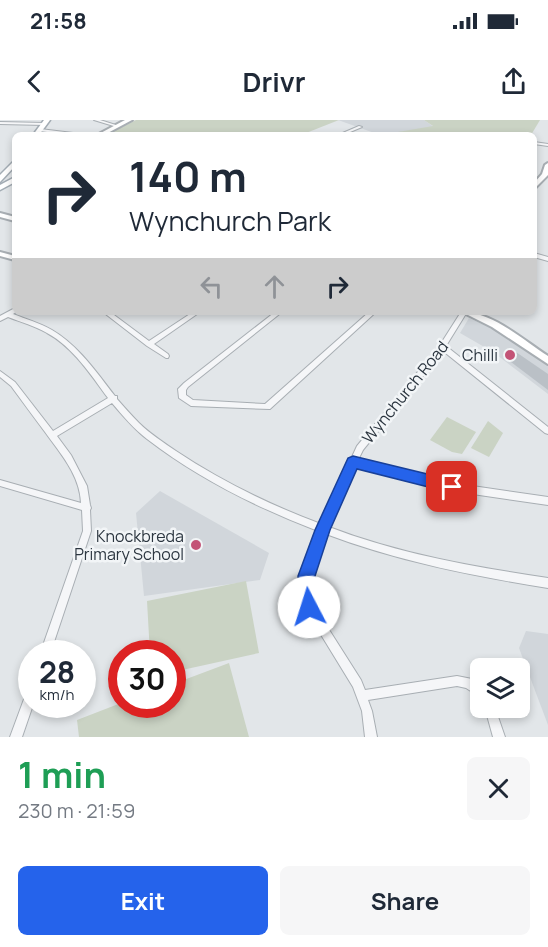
<!DOCTYPE html>
<meta charset="utf-8">
<style>
body{margin:0;font-family:Manrope,sans-serif;background:#f6f6f7;color:#1f2937;height:100vh;display:flex;flex-direction:column;font-size:22px;white-space:nowrap}
*{box-sizing:border-box;margin:0}
p{font-size:20px;color:#747a83}
.icon{flex:none;width:33px;height:33px;fill:none;stroke:currentColor;stroke-width:2;stroke-linecap:round;stroke-linejoin:round}
.map{position:relative;height:617px;overflow:hidden}
.panel{display:flex;flex-direction:column;background:#fff;flex:1}
.panel>*{flex:none}
.guide{position:absolute;left:12px;top:12px;width:525px;height:183px;border-radius:9px;box-shadow:0 3px 9px #0003;background:#fff;color:#1f2937;overflow:hidden}
.buttons{position:absolute;left:470px;top:538px;display:grid;gap:12px}
.buttons a{display:grid;place-items:center;width:60px;height:60px;border-radius:9px;background:#fff;box-shadow:0 3px 9px #0003;font-size:30px}
.speed{position:absolute;left:18px;top:520px;display:flex;gap:12px;font-size:30px;font-weight:700;text-align:center}
.speed>*{display:grid;place-content:center;width:78px;height:78px;border-radius:50%;background:#fff;box-shadow:0 3px 9px #0003;line-height:1}
.speed small{font-size:15px;font-weight:400}
.speed .limit{border:9px solid #d22;background:#fff;color:#111}
.pin{position:absolute;display:grid;place-items:center;width:51px;height:51px;color:#fff;margin:-26px;border-radius:12px;box-shadow:0 3px 9px #0006}
.me{position:absolute;width:66px;margin:-33px;rotate:355deg;stroke-linejoin:round;filter:drop-shadow(0 0 4px #0008)}
.turn{display:flex;align-items:center;gap:21px;height:126px;padding:0 18px;font-size:27px}
.turn .icon{width:78px;height:78px;stroke-width:2.5}
.turn b{display:block;font-size:42px;line-height:51px}
.lanes{display:flex;align-items:center;height:57px;padding:0 18px;background:#0003;justify-content:center;gap:30px;direction:ltr}
.lanes .off{opacity:.35}
.round{display:grid;place-items:center;flex:none;width:63px;height:63px;border-radius:9px;background:#f6f6f7}
.head{display:flex;align-items:center;justify-content:space-between;height:102px;padding:0 18px}
h1{font-size:36px;font-weight:700;line-height:45px;color:#1e9e55}
.primary-button{display:flex;gap:12px;margin-top:auto;padding:12px 18px}
.primary-button a{flex:1;height:69px;border-radius:9px;background:#2563eb;color:#fff;font-size:24px;font-weight:700;line-height:69px;text-align:center}
.primary-button a+a{background:#f6f6f7;color:#1f2937}
.status{display:flex;justify-content:space-between;align-items:center;height:42px;padding:0 30px;background:#fff;direction:ltr}
.status svg{height:16px;fill:currentColor}
header{display:flex;justify-content:space-between;align-items:center;height:78px;padding:0 18px;background:#fff;font-size:27px;font-weight:700}
.map>svg:first-child{display:block}
.built{fill:#d1d6db}
.green{fill:#cad3c4}
.building{fill:#bac0c6}
.lines{fill:none;stroke-linecap:round;stroke-linejoin:round}
.street-casing{stroke:#a8aeb3;stroke-width:2}
.secondary-casing{stroke:#a8aeb3;stroke-width:4}
.primary-casing{stroke:#a3acb4;stroke-width:3}
.street{fill:#f5f6f8;fill-rule:evenodd}
.secondary{fill:#fff;fill-rule:evenodd}
.primary{fill:#fff;fill-rule:evenodd}
.route{fill:#2563eb;stroke:#184099;stroke-width:1.5}
.poi-dot{fill:#c35376;stroke:#f2f5f7;stroke-width:2}
.labels{text-anchor:middle;stroke-width:5;stroke-linejoin:round;paint-order:stroke}
.poi-label{font-size:16px;fill:#2c3640;stroke:#f2f5f7;text-anchor:end}
.street-label{font-size:16px;fill:#2c3640;stroke:#f2f5f7}
</style>
<div class="status"><b>21:58</b><svg viewBox="0 0 49 12"><path d="M0 12V9h3v3zM5 12V6h3v6zM10 12V3h3v9zM15 12V0h3v12zM26 1h20v11H26zM47 4h2v5h-2z"/></svg></div>
<header><svg class="icon" aria-label="back" viewBox="0 0 24 24"><path d="M15 5l-7 7 7 7"/></svg>Drivr<svg class="icon" aria-label="share" viewBox="0 0 24 24"><path d="M12 15V3M7 8l5-5 5 5M5 13v7h14v-7"/></svg></header>
<div class="map">
<svg width="548" height="617" viewBox="0 0 548 617">
<rect width="100%" height="100%" fill="#e2e6e9"/>
<g class="built">
<polygon points="338,0 424,0 434,7 380,15"/>
<polygon points="469,198 502,213 548,246 548,274 493,232 460,213"/>
<polygon points="160,371 269,433 260,460 144,476 136,393"/>
<polygon points="526,511 548,514 548,605 519,528"/>
</g>
<g class="green">
<polygon points="136,0 339,0 301,15 106,15"/>
<polygon points="424,0 540,0 531,15 380,15 433,6"/>
<polygon points="447,297 476,312 462,334 452,332 430,320"/>
<polygon points="488,301 503,313 489,337 471,328"/>
<polygon points="246,461 259,533 173,552 172,534 150,534 147,481"/>
<polygon points="229,543 249,617 79,617 77,600 121,583 122,585 172,585 173,564"/>
</g>
<polygon class="building" points="513,230 548,254 548,270 503,236"/>
<g class="lines">
<defs>
<g id="street">
<polygon points="94,0 100,0 119,6 117,7"/>
<polygon points="0,2 45,3 47,4 45,5 0,4"/>
<polygon points="359,6 362,7 343,15 338,15"/>
<polygon points="40,9 73,13 75,14 71,15 39,11 38,10"/>
<polygon points="534,22 548,24 548,26 534,24"/>
<polygon points="534,133 548,137 548,141 534,137"/>
<path d="M15 188V192H16L13 194C26 199 40 203 52 210 78 225 97 253 115 276H117V279C124 287 131 295 139 303 150 314 163 322 176 331 221 361 270 385 321 404L357 326 440 225 461 192H467L446 226 548 307V314L545 313 443 231 363 330 358 340 452 363 548 377V385L452 371 356 346 329 407C399 434 474 447 548 458V468C473 456 397 441 326 414L311 456 314 486 361 560 365 570 457 556 472 559 480 565V577L466 568 457 566 368 580 372 591 377 617H365L362 591 353 567 304 487 301 456 318 411C258 388 199 359 147 319 134 309 123 296 112 283L57 316 71 335 87 366 90 385 91 388 90 390 91 411 50 534H40L83 411 82 390 0 366V360L81 383C80 355 60 333 45 312 33 296 22 281 11 266L0 257V251L15 262 53 311 108 278C91 255 73 227 47 213 35 206 21 202 8 197L0 201V196Z"/>
<polygon points="103,192 110,192 149,221 193,192 200,192 154,224 168,234 169,236 168,238 166,238 147,226"/>
<polygon points="275,192 282,192 188,267 186,270 186,275 193,280 265,284 369,192 376,192 270,289 191,286 179,278 178,269 184,263"/>
<polygon points="32,566 32,585 33,585 22,617 10,617 27,571 28,567"/>
<polygon points="485,588 495,588 505,617 493,617"/>
</g>
<g id="secondary">
<polygon points="125,0 132,0 104,15 97,15"/>
<polygon points="548,43 548,55 534,69 534,63 542,54 545,45"/>
<polygon points="0,93 15,97 15,101 0,97"/>
<polygon points="0,132 15,136 15,140 0,136"/>
<path d="M462 192C493 192 523 220 548 236V244L492 207Z"/>
</g>
<g id="primary">
<polygon points="44,0 50,0 39,15 33,15"/>
<polygon points="15,40 15,46 0,62 0,55"/>
<polygon points="15,57 15,62 0,70 0,65"/>
</g>
</defs>
<use href="#street" class="street-casing"/>
<use href="#secondary" class="secondary-casing"/>
<use href="#primary" class="primary-casing"/>
<use href="#street" class="street"/>
<use href="#secondary" class="secondary"/>
<use href="#primary" class="primary"/>
</g>
<polygon class="route" points="353,336 452,360 458,362 460,367 458,371 452,373 357,349 330,410 315,456 318,487 315,493 309,496 303,493 298,456 315,410 348,338"/>
<g class="poi-dot">
<circle cx="510" cy="235" r="6"/>
<circle cx="196" cy="425" r="6"/>
</g>
<g class="labels">
<g class="poi-label">
<text x="498" y="241">Chilli</text>
<text x="184" y="422">Knockbreda<tspan x="184" dy="18">Primary School</tspan></text>
</g>
<g class="street-label">
<text transform="translate(405 272) rotate(-51)" y="6">Wynchurch Road</text>
</g>
</g>
</svg>
<div class="buttons">
<a><svg class="icon" aria-label="layers" viewBox="0 0 24 24"><path d="M12 4l9 5-9 5-9-5zM3 14l9 5 9-5"/></svg></a>
</div>
<div class="speed"><div>28<small>km/h</small></div><div class="limit">30</div></div>
<div class="pin" style="left:452px;top:367px;background:#d93025"><svg class="icon" aria-label="arrive" viewBox="0 0 24 24"><path d="M6 21V4h12l-3 4 3 4H6"/></svg></div>
<svg class="me" style="left:309px;top:487px" viewBox="-20 -20 40 40"><circle r="19" fill="#fff"/><path d="M0-13L10 11 0 6-10 11z" fill="#2563eb"/></svg>
<div class="guide">
<div class="turn"><svg class="icon" aria-label="right" viewBox="0 0 24 24"><path d="M7 20v-9h11M14 6l5 5-5 5"/></svg><div><b>140 m</b>Wynchurch Park</div></div>
<div class="lanes"><svg class="icon off" aria-label="left" viewBox="0 0 24 24"><path d="M17 20v-9H6M10 6l-5 5 5 5"/></svg><svg class="icon off" aria-label="ahead" viewBox="0 0 24 24"><path d="M12 20V5M6 11l6-6 6 6"/></svg><svg class="icon" aria-label="right" viewBox="0 0 24 24"><path d="M7 20v-9h11M14 6l5 5-5 5"/></svg></div>
</div>
</div>
<section class="panel">
<div class="head"><div><h1>1 min</h1><p>230 m · 21:59</p></div><a class="round"><svg class="icon" aria-label="close" viewBox="0 0 24 24"><path d="M6 6l12 12M18 6L6 18"/></svg></a></div>
<div class="primary-button"><a>Exit</a><a>Share</a></div>
</section>
